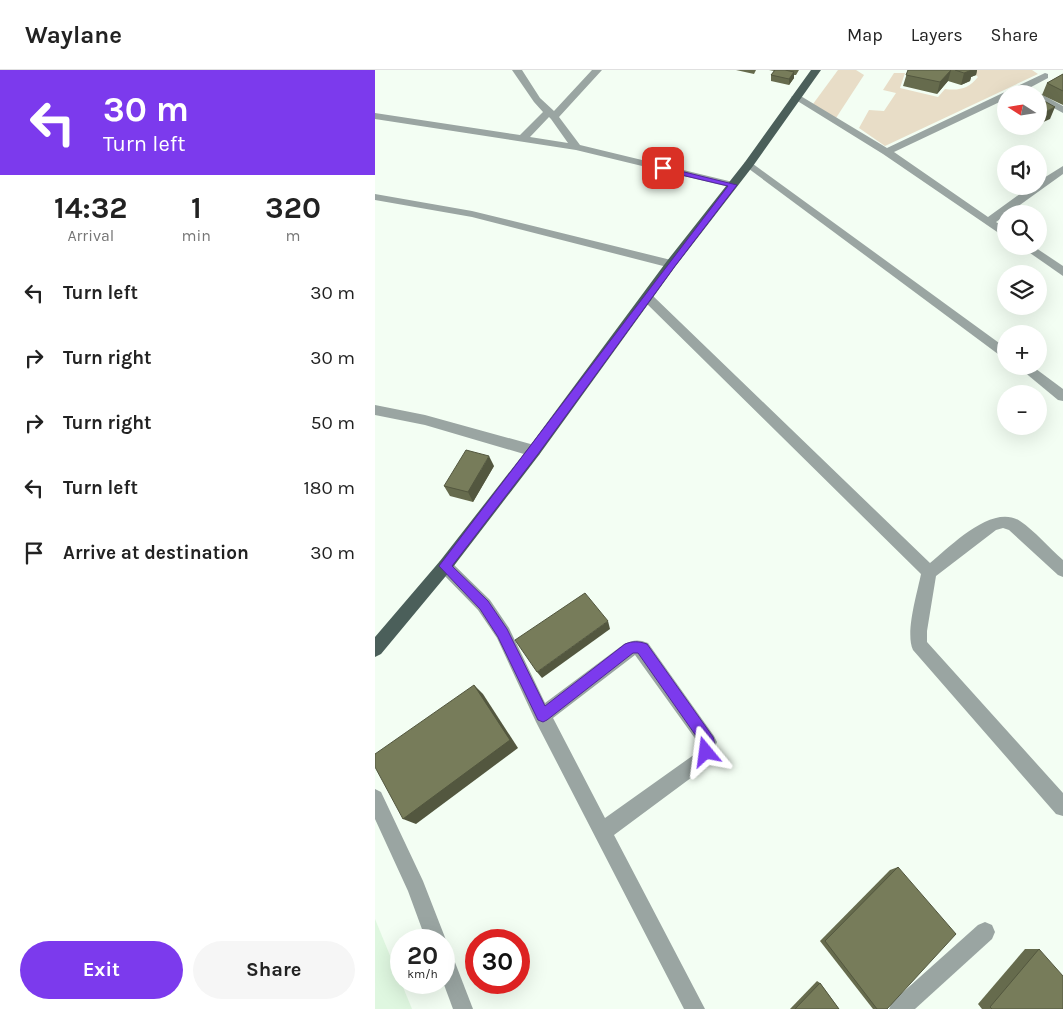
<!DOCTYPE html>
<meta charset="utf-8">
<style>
body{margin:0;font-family:Karla,sans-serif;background:#f6f6f6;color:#222;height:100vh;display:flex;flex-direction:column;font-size:19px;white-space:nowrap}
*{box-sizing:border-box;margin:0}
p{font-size:16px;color:#767676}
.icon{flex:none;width:28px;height:28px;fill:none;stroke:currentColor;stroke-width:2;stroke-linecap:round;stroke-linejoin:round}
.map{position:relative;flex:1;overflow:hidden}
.panel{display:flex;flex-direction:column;background:#fff;width:375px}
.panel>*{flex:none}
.top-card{background:#7c3aed;color:#fff;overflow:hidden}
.needle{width:32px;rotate:282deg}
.fabs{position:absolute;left:622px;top:15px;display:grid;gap:10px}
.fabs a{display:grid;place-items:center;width:50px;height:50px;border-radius:50%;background:#fff;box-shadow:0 5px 20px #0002;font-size:25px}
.speed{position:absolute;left:15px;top:859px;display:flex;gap:10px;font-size:25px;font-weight:700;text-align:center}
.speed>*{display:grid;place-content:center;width:65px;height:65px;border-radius:50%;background:#fff;box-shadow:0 5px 20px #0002;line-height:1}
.speed small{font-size:12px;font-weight:400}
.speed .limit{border:8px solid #d22;background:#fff;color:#111}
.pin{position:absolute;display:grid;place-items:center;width:42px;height:42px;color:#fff;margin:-21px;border-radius:10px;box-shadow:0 2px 8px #0006}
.me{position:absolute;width:55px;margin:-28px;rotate:344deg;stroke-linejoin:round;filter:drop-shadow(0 0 4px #0008)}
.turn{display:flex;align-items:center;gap:18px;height:105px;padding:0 20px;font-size:22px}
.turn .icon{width:65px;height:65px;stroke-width:2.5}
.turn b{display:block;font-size:35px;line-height:42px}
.eta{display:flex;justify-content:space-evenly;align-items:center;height:85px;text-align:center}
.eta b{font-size:30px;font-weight:700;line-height:35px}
.cta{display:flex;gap:10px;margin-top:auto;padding:10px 20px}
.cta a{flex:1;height:58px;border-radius:30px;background:#7c3aed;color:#fff;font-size:20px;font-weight:700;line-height:58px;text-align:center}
.cta a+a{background:#f6f6f6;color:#222}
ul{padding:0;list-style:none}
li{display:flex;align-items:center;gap:15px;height:65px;padding:0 20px}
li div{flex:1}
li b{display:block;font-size:19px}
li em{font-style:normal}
header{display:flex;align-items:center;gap:30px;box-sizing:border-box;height:70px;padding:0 25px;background:#fff;border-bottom:1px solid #e0e0e0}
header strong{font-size:24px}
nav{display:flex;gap:28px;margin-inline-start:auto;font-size:18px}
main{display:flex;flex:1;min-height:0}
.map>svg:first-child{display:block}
.built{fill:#dff7e0}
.green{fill:#e8ddc7}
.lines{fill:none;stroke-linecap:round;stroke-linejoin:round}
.minor{fill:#9aa5a2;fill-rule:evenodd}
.major{fill:#4b5f5a;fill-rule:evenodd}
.wall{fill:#666b4d}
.shaded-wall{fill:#53573f}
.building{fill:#777c5a;stroke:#53573f}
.route{fill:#7c3aed;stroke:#51269a}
</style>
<header>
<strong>Waylane</strong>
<nav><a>Map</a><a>Layers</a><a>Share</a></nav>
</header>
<main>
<section class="panel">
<div class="top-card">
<div class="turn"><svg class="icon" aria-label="left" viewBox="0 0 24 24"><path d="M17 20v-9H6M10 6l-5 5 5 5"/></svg><div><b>30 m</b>Turn left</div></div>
</div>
<div class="eta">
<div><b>14:32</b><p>Arrival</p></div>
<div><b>1</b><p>min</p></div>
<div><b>320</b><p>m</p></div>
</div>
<ul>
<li><svg class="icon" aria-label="left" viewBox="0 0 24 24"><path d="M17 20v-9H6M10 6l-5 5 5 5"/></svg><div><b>Turn left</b></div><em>30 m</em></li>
<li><svg class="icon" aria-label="right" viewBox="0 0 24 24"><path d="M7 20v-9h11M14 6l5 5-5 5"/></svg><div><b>Turn right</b></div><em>30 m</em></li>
<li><svg class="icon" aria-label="right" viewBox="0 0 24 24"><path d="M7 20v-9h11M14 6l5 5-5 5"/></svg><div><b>Turn right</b></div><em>50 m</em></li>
<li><svg class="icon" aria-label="left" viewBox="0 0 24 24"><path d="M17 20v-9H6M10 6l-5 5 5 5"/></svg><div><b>Turn left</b></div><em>180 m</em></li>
<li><svg class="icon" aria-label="arrive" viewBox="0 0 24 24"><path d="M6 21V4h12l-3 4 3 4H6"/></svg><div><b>Arrive at destination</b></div><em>30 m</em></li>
</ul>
<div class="cta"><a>Exit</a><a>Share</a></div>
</section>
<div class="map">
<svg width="688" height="939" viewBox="0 0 688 939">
<rect width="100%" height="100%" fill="#f3fef3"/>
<polygon class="built" points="0,849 37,939 0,939"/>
<g class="green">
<polygon points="463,0 481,0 489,5 461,48 438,34"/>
<path d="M595 0H657L663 4 510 76 484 58 494 40 509 41 521 23 508 20 519 3H530L525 18 563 27 570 19C585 21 594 18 603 7Z"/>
</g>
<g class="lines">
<g class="minor">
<path d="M137 0H147L165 28 179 41 217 0H227L184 47 205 75 362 113 363 115 358 118 201 80 0 49V43L145 65 168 42 159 32ZM174 47 176 49 193 73 155 67Z"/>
<polygon points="670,3 673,4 673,8 643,24 631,24 631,29 519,82 613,147 656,116 664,116 664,111 688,96 688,104 621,152 631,159 631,168 508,84 416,27 421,24 424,25 512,78"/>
<polygon points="664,23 688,36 688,43 664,30 664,24 662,24"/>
<polygon points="374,91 631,278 631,289 627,287 370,96 369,94 370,92"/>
<polygon points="0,124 97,141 296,190 302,194 296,198 97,147 0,130"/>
<polygon points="645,176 658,176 688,196 688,206"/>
<path d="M273 224 277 225 555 493C576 476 617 433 645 451 660 461 674 478 688 490V507L683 505 634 460 628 458 621 460 561 506 552 561V572L688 723V746L681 744 538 580C530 563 542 524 546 504L269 231 267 228 269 225Z"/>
<polygon points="642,296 657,296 688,319 688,331 683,330"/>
<polygon points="0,335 50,345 159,375 164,377 166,381 164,385 159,387 50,355 0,345"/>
<path d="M70 489 75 491 115 530 134 558 170 633 249 574C258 570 263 569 273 573L339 666 342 672 332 696 239 765 330 939H309L161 652 122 568 103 540 65 501 62 496 65 491ZM260 585 324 674 320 684 230 748 178 648Z"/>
<polygon points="0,719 6,722 48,811 71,870 69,876 69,870 51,870 33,821 0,749"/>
<polygon points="610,852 617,855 620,862 617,869 540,939 514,939 517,932 603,855"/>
<polygon points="69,879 76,882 98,939 78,939 68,912"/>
</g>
<polygon class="major" points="436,0 446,0 378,96 300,197 164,385 75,501 6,584 0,587 0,567 65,491 154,377 292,191 370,92"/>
</g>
<g class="wall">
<polygon points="361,0 381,0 379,4"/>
<polygon points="394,0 424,0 421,5 419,5 419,8 414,15 396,11 396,5 399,1"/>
<polygon points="533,0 602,0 601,5 596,7 595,11 586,15 573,11 562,24 528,16"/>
<polygon points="688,4 688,35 667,25 672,13"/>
<polygon points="631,31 631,48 625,44 629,32"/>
<polygon points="646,56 660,56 652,60"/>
<polygon points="119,396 98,432 75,426 69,416"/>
<polygon points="523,797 512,939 498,939 445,871 515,800"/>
<polygon points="650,879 664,879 688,939 607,939 603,934"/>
<polygon points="442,911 445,913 464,939 415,939"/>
</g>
<g class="shaded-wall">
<polygon points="576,0 573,11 562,24 565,12"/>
<polygon points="593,0 602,0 601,5 596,7 595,11 586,15 589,3"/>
<polygon points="419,2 419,8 414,15 414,9"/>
<polygon points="680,37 675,49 664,54 664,45"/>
<polygon points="654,56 660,56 652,60"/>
<polygon points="114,386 119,396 98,432 93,422"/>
<polygon points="233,551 235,559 167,608 162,602"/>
<polygon points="99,615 108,624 143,678 41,754 28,749"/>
</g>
<g class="building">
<polygon points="400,0 410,0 419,2 414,9 396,5"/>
<polygon points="533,0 576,0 565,12 531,5"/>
<polygon points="580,0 597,0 589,3"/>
<polygon points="688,4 688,21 672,13"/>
<polygon points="652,21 656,24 646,24"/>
<polygon points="664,28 680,37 664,45"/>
<polygon points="91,380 114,386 93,422 69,416"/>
<polygon points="210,523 233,551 162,602 140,570"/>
<polygon points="99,615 135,670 28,749 0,697 0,684"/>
<polygon points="523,797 581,864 512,939 502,939 450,871"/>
<polygon points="664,879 688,906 688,939 617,939 615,937"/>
<polygon points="445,913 464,939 420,939"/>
</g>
<path class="route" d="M285 96 362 115 300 196 163 384 77 496 113 531 132 559 170 636 250 574C258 571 263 571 272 574L338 667C341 674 338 680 335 686L331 688 326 686 324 682 326 673 263 583H258L172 650 168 652 163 650 123 567 105 539 64 496 353 116 285 100Z"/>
</svg>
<div class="fabs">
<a><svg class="needle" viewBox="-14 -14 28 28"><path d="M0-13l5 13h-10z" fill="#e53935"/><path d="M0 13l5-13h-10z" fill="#767676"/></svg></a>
<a><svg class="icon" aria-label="sound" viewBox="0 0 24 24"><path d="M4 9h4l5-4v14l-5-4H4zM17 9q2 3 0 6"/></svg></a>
<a><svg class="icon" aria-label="search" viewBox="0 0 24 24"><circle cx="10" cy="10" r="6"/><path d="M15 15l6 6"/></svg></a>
<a><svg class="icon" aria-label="layers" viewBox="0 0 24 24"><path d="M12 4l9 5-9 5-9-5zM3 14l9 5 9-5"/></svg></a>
<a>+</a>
<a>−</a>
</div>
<div class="speed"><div>20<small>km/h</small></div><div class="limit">30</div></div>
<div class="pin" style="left:288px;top:98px;background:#d93025"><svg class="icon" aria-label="arrive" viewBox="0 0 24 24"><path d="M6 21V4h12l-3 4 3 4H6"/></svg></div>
<svg class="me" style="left:331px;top:682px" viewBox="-20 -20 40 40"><path d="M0-17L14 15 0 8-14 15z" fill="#7c3aed" stroke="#fff" stroke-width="4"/></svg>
</div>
</main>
